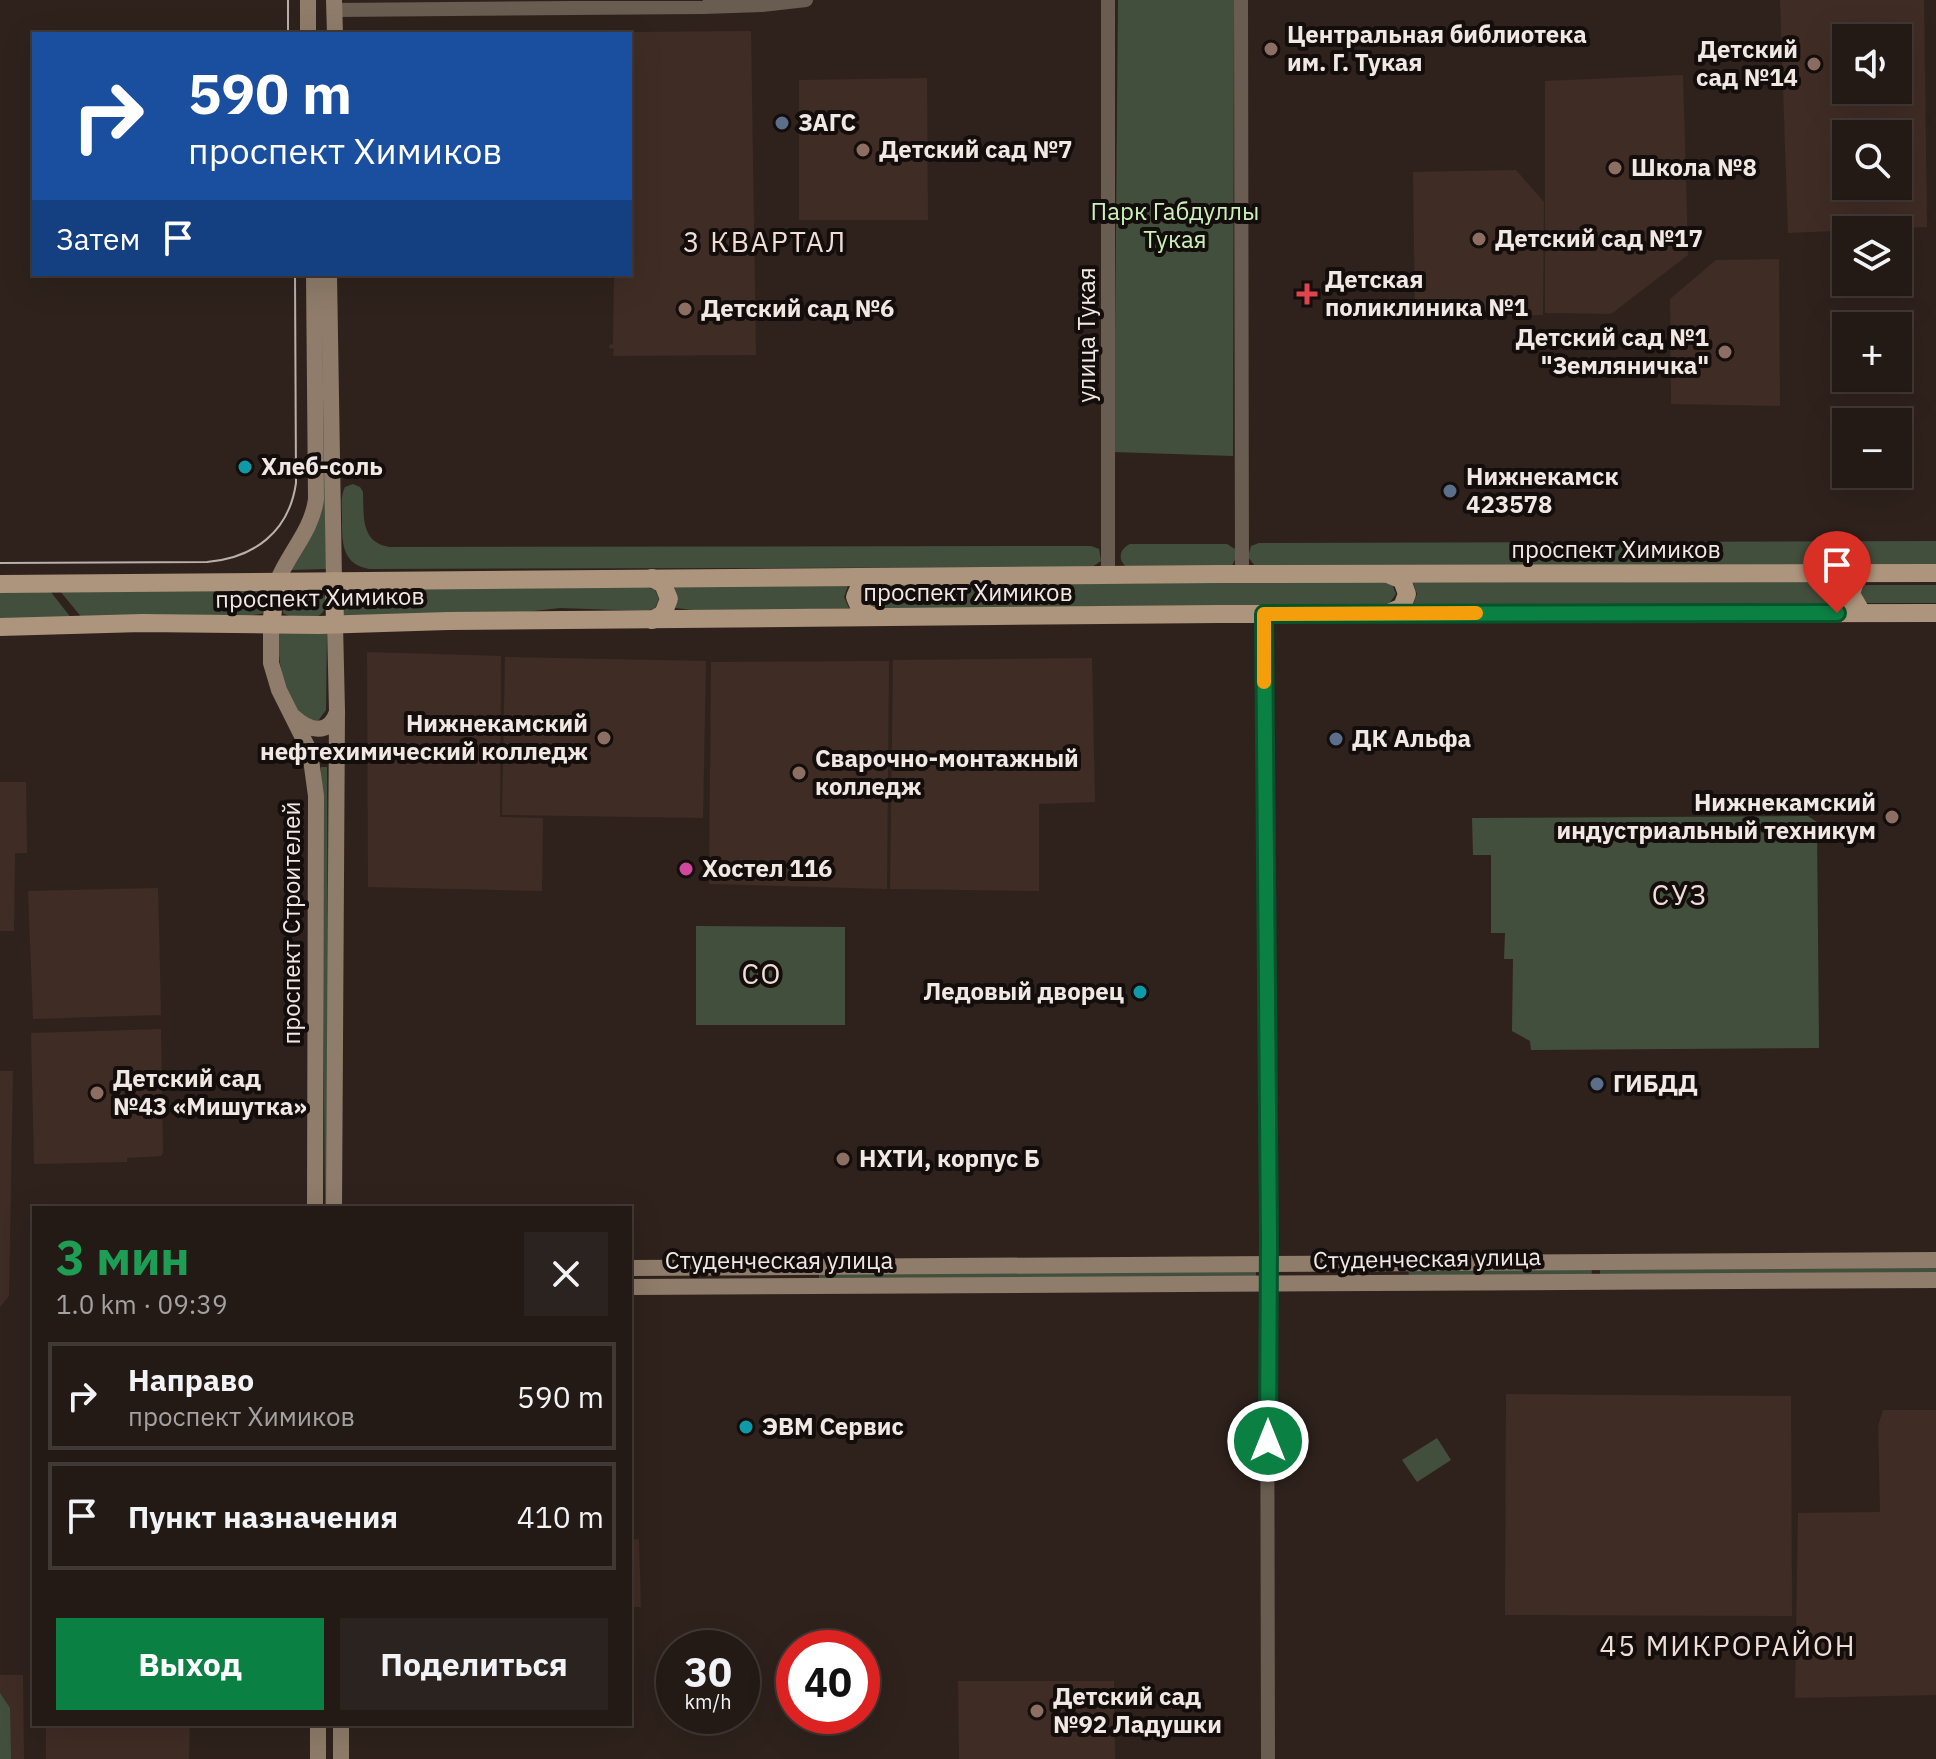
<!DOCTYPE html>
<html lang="ru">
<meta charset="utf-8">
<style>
body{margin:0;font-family:"IBM Plex Sans",sans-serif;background:#2b231f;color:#f1f3f6;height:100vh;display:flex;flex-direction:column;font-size:30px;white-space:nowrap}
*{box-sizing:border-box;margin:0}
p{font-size:26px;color:#a3a1a1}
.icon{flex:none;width:44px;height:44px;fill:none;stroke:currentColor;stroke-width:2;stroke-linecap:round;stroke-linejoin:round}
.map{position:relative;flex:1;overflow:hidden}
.details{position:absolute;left:32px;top:1206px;width:600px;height:520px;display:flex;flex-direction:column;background:#231a16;border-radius:0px;box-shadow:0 8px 32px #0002,0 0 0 2px #403835}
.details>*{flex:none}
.guide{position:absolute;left:32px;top:32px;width:600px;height:244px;border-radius:0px;box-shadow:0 8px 32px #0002,0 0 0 2px #403835;background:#1a4fa0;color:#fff;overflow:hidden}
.fabs{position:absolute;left:1832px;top:24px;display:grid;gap:16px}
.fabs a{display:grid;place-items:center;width:80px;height:80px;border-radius:0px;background:#231a16;box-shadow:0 8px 32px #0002,0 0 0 2px #403835;font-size:40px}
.speed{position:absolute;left:656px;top:1630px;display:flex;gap:16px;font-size:40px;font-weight:700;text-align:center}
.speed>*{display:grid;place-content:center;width:104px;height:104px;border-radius:50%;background:#231a16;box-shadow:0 8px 32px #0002,0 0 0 2px #403835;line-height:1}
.speed small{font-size:20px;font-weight:400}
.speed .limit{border:12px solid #d22;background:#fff;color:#111}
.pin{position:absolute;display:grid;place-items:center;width:68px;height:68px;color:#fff;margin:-82px -34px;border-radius:50% 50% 50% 0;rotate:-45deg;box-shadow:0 0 8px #0007}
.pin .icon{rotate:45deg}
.me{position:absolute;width:88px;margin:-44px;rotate:0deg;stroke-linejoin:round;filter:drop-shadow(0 0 6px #0008)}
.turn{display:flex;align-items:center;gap:28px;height:168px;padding:0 24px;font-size:36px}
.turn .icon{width:104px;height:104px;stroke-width:2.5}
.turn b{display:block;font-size:56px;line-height:68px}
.then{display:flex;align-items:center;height:76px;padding:0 24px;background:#0003;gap:16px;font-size:30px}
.round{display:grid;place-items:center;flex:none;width:84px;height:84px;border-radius:0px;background:#2b231f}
.overview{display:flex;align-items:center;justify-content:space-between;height:136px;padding:0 24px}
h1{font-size:48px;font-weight:700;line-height:60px;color:#1e9e55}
.primary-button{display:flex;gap:16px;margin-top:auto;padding:16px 24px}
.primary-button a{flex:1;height:92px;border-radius:0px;background:#0b8043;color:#fff;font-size:32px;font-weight:700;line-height:92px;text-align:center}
.primary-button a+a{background:#2b231f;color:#f1f3f6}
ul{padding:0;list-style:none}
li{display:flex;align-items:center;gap:24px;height:108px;margin:0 16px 12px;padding:0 8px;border:4px solid #403835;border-radius:0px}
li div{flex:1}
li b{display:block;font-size:30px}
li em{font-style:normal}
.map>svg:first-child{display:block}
.built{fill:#3f2c25;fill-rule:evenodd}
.green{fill:#434f3d}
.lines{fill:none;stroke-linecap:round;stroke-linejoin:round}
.tertiary{stroke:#695d51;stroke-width:14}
.secondary{stroke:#8f7c6a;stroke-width:16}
.primary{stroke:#ad947c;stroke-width:18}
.tram{stroke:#b9afab;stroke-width:2}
.route-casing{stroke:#07532c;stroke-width:20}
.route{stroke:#0b8043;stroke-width:14}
.slow{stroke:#f59e0b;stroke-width:14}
.education-dot{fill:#8d6e63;stroke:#130d0b;stroke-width:3}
.service-dot{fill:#5c6f8a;stroke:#130d0b;stroke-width:3}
.health-dot{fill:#e0444e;stroke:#130d0b;stroke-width:3}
.culture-dot{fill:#0f9aa8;stroke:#130d0b;stroke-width:3}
.hotel-dot{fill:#d1479c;stroke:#130d0b;stroke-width:3}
.labels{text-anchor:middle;stroke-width:8;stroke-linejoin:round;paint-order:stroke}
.poi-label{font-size:24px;font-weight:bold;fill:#f1e8e4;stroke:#130d0b;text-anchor:start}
.park-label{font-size:24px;fill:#cbf0b9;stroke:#130d0b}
.street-label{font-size:24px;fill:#f1e8e4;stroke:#130d0b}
.quarter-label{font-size:28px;letter-spacing:2px;fill:#efddd6;stroke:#130d0b}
</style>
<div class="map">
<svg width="1936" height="1759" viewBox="0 0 1936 1759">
<rect width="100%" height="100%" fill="#2f221d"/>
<g class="built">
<path d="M1780 0H1924L1927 227 1788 233ZM1846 38H1898V90H1846ZM1898 134V186H1846V134Z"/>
<polygon points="751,31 756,355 613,356 614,349 609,348 609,345 613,344 614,274 630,274 630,34 512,33"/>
<polygon points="1683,75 1688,255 1611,314 1545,313 1545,81"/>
<polygon points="927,78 928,220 799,220 799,80"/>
<polygon points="1516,170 1544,202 1543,315 1415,317 1413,172"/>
<polygon points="1779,259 1780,406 1671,404 1670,299 1716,260"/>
<polygon points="367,652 501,656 500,817 543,818 542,891 368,887"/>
<polygon points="505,657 706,661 703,818 502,815"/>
<polygon points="1092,658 1095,802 1039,804 1039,891 890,889 893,660"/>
<polygon points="889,661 887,889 709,884 711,662"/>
<polygon points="0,782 26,782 27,853 15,853 14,931 0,931"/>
<polygon points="158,888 161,1015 33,1019 28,891"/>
<polygon points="161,1029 163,1153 161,1156 127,1158 127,1162 34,1164 31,1033"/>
<polygon points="0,1071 13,1071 9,1296 0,1307"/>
<polygon points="1506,1394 1791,1396 1792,1616 1505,1615"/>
<polygon points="1883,1410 1936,1410 1936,1695 1795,1698 1798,1513 1880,1512 1878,1426"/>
<polygon points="639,1539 641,1607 630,1607 630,1540"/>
<polygon points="0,1675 23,1675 24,1759 0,1759"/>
<polygon points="958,1681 1114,1681 1115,1759 959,1759"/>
<polygon points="46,1724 190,1724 189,1759 46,1759"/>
</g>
<g class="green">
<polygon points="1118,0 1234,0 1233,456 1114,452"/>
<polygon points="320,274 325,274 326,569 290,570 306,541"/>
<path d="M353 484 360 487 363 492C364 515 360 542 389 547L1091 546 1099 549 1101 561 1092 567 369 569C341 564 342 541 342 518 342 508 340 497 345 487Z"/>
<polygon points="1936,541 1936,565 1255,566 1248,557 1251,546 1259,543"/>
<path d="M1130 544H1227L1235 549 1237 555 1232 566 1128 568C1117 561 1119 549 1130 544Z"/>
<polygon points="1383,581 1392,584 1396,594 1388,605 873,610 861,602 868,586"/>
<polygon points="1806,581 1846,584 1844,603 1413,605 1417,594 1413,583"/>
<polygon points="849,583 844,597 849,608 712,612 675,608 678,600 674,586"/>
<polygon points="1864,585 1936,585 1936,603 1860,603 1859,588"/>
<polygon points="647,587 655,590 659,599 655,608 647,611 560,608 516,613 342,616 343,588"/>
<polygon points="265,589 265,613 242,617 83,619 60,591"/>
<path d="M314 589C330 594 330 609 317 617L289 616 283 613 285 592Z"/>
<polygon points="50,591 72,619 0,620 0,592"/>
<path d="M277 632 327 633 326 710 318 721C284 722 278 656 277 632Z"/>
<polygon points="321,767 327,767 329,1208 325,1208"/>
<polygon points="1808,816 1817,822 1819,1048 1531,1050 1530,1041 1512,1031 1513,959 1504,959 1505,933 1491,933 1491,855 1473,855 1472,818"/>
<polygon points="696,926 845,927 845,1025 696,1025"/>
<polygon points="1936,1266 1936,1273 1600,1275 1600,1268"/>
<polygon points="1408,1268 1591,1269 1592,1272 1591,1275 1409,1276"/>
<polygon points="1256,1270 1256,1278 819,1281 819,1273"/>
<polygon points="1437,1438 1451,1460 1417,1482 1402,1460"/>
<polygon points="0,1693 10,1708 11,1759 0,1759"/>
</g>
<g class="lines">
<g class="tertiary">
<polyline points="1108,0 1108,575"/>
<polyline points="1241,0 1242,575"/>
<polyline points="334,10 703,7 762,5 806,0"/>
<polyline points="1264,614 1268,1264"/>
<polyline points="1267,1285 1268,1759"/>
</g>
<g class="secondary">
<polyline points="334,0 335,34"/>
<polyline points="308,34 308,0"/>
<polyline points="329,274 334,581"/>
<path d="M277 582C289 552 312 531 316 499L314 274"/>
<polyline points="271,624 271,663 279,690 310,752 316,796 315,1208"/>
<path d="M294 717C309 731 329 736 337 712"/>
<polyline points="334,1208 337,711 335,624"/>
<polyline points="630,1268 1936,1260"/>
<polyline points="630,1287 1936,1280"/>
<polyline points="341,1724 341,1759"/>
<polyline points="318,1759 318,1724"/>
</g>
<g class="primary">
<polyline points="1860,574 1856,578 1851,594 1862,613"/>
<polyline points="875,577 861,583 855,597 861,611 875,617"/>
<polyline points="652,578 663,584 669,599 663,614 652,620"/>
<polyline points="334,581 335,624"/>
<polyline points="0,584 1219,574 1936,573"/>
<polyline points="1389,613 1402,607 1407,594 1402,580 1390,575"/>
<polyline points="271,624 277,582"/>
<polyline points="0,627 142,623 319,625 448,621 1219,614 1936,613"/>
</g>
<g class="tram">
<polyline points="288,0 288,34"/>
<path d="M0 563 207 562C254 558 289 532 296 483L295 274"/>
</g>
</g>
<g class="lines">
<defs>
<polyline id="route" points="1268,1441 1269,1238 1264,614 1837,613"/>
</defs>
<use href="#route" class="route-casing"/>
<use href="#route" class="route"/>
<polyline class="slow" points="1264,682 1264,614 1476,613"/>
</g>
<g class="education-dot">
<circle cx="1271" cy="49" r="8"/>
<circle cx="1814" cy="64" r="8"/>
<circle cx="863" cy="150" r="8"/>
<circle cx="1615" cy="168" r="8"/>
<circle cx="1479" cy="239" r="8"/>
<circle cx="685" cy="309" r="8"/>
<circle cx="1725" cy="352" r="8"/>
<circle cx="604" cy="738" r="8"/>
<circle cx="799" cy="773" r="8"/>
<circle cx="1892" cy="817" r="8"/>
<circle cx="97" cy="1093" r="8"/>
<circle cx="843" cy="1159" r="8"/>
<circle cx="1037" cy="1711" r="8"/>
</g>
<g class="service-dot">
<circle cx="782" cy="123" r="8"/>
<circle cx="1450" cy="491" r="8"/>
<circle cx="1336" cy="739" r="8"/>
<circle cx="1597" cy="1084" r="8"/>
</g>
<path class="health-dot" d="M1303 282h8v8h8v8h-8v8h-8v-8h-8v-8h8z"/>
<g class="culture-dot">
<circle cx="245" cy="467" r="8"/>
<circle cx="1140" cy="992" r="8"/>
<circle cx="746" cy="1427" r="8"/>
</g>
<circle class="hotel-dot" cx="686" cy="869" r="8"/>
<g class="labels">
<g class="poi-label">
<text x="1287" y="43">Центральная библиотека<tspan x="1287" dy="28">им. Г. Тукая</tspan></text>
<text x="1798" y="58" text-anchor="end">Детский<tspan x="1798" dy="28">сад №14</tspan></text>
<text x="798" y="131">ЗАГС</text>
<text x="879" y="158">Детский сад №7</text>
<text x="1631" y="176">Школа №8</text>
<text x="1495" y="247">Детский сад №17</text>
<text x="1325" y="288">Детская<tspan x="1325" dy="28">поликлиника №1</tspan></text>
<text x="701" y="317">Детский сад №6</text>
<text x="1709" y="346" text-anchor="end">Детский сад №1<tspan x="1709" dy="28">"Земляничка"</tspan></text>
<text x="261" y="475">Хлеб-соль</text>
<text x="1466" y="485">Нижнекамск<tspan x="1466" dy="28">423578</tspan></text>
<text x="588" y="732" text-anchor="end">Нижнекамский<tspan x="588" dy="28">нефтехимический колледж</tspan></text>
<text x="1352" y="747">ДК Альфа</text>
<text x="815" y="767">Сварочно-монтажный<tspan x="815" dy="28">колледж</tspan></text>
<text x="1876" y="811" text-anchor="end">Нижнекамский<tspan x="1876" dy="28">индустриальный техникум</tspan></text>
<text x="702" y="877">Хостел 116</text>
<text x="1124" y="1000" text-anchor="end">Ледовый дворец</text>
<text x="113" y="1087">Детский сад<tspan x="113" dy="28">№43 «Мишутка»</tspan></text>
<text x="1613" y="1092">ГИБДД</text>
<text x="859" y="1167">НХТИ, корпус Б</text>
<text x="762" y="1435">ЭВМ Сервис</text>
<text x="1053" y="1705">Детский сад<tspan x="1053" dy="28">№92 Ладушки</tspan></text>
</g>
<g class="park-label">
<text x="1175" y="220">Парк Габдуллы<tspan x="1175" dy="28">Тукая</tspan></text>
</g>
<g class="street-label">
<text transform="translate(1087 335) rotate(-90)" y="8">улица Тукая</text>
<text x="1616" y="558">проспект Химиков</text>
<text x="968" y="601">проспект Химиков</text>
<text transform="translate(320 598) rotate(-1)" y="8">проспект Химиков</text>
<text transform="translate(292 923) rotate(-90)" y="8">проспект Строителей</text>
<text transform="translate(1427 1259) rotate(-1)" y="8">Студенческая улица</text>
<text x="779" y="1269">Студенческая улица</text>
</g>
<g class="quarter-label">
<text x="765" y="252">3 КВАРТАЛ</text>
<text x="1680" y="905">СУЗ</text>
<text x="762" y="984">СО</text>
<text x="1728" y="1656">45 МИКРОРАЙОН</text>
</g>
</g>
</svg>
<div class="fabs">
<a><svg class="icon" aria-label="sound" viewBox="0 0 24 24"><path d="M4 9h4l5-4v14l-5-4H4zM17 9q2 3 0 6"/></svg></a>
<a><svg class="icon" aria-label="search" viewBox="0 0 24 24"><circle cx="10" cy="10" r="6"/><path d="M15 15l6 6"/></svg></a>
<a><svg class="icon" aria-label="layers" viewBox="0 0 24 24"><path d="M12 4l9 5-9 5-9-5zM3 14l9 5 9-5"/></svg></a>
<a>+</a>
<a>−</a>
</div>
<div class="speed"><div>30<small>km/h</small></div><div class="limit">40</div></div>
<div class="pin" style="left:1837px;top:613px;background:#d93025"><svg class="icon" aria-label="arrive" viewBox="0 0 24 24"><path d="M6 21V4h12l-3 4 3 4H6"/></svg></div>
<svg class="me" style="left:1268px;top:1441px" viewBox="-20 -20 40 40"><circle r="17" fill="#0b8043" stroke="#fff" stroke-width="3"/><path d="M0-11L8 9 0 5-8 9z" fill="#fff"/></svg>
<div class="guide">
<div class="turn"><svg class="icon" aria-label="right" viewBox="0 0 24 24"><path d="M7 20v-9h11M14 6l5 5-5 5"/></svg><div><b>590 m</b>проспект Химиков</div></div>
<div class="then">Затем<svg class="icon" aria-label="arrive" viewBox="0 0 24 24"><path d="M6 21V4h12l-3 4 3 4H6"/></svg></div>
</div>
<section class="details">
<div class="overview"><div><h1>3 мин</h1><p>1.0 km · 09:39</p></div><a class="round"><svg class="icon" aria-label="close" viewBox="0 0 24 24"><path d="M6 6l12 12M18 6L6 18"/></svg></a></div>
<ul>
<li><svg class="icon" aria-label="right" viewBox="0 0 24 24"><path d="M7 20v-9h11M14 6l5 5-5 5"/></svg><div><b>Направо</b><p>проспект Химиков</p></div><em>590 m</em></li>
<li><svg class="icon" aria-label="arrive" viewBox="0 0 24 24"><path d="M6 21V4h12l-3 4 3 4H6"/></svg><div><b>Пункт назначения</b></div><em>410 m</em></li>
</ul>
<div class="primary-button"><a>Выход</a><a>Поделиться</a></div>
</section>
</div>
